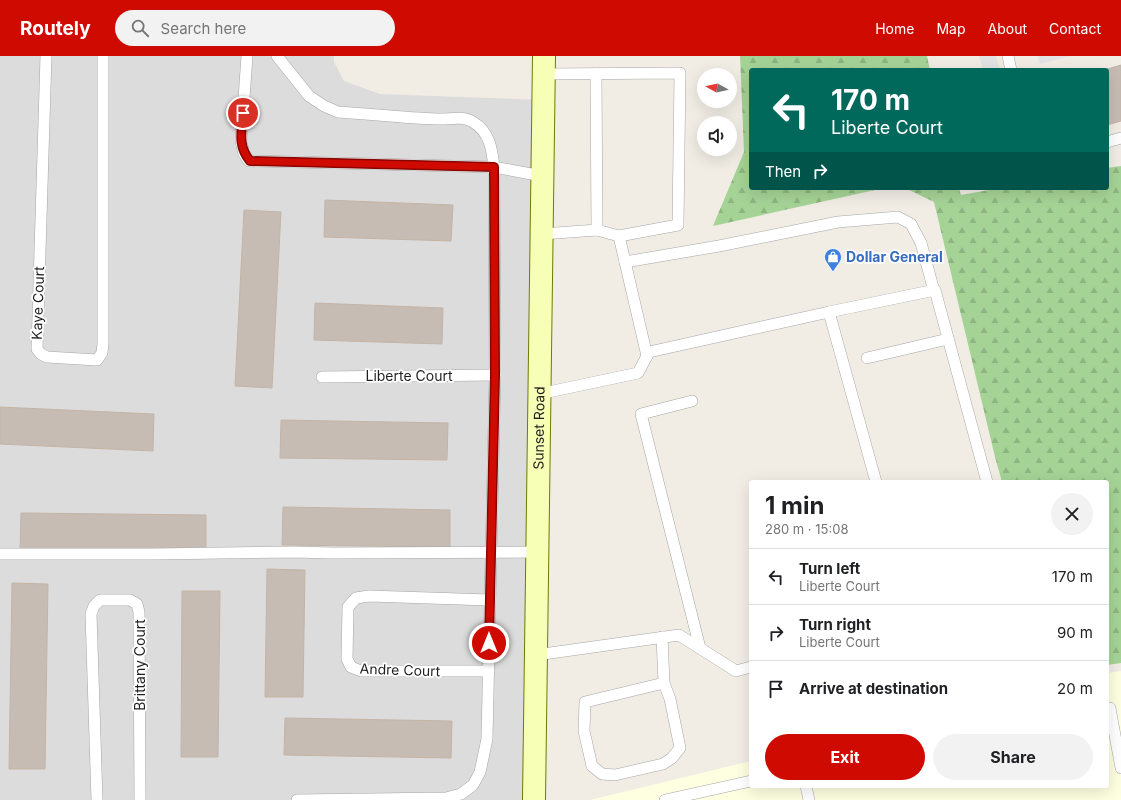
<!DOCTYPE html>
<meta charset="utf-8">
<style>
body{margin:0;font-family:Inter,sans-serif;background:#f2f2f2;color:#202124;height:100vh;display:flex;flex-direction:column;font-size:15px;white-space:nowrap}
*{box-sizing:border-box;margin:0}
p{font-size:13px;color:#757577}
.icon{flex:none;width:22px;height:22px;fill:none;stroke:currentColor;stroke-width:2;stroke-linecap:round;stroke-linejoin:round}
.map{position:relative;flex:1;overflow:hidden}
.drawer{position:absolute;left:749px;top:424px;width:360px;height:308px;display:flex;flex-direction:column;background:#fff;border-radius:4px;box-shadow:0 4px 16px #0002}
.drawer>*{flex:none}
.guide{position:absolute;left:749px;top:12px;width:360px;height:122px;border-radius:4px;box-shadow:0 4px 16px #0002;background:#00695c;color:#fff;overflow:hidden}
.needle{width:26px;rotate:278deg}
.tools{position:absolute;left:697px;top:12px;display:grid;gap:8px}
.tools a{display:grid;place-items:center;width:40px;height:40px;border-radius:50%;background:#fff;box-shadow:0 4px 16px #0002;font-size:20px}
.pin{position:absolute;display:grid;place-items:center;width:34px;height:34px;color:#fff;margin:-17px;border:2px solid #fff;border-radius:50%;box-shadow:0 1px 4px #0007}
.me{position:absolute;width:44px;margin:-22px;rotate:0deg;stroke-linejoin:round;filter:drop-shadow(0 0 3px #0008)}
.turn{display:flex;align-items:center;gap:14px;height:84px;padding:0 16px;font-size:18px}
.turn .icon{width:52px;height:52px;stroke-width:2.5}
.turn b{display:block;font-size:28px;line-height:34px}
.then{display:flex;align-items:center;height:38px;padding:0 16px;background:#0003;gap:8px;font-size:15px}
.round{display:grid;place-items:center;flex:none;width:42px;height:42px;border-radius:21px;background:#f2f2f2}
.headline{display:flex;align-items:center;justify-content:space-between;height:68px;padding:0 16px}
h1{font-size:24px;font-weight:700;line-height:30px}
.cta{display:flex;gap:8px;margin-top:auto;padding:8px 16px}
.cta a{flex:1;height:46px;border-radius:24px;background:#cf0a00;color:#fff;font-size:16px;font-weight:700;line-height:46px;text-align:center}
.cta a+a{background:#f2f2f2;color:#202124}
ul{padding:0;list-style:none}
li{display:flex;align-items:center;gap:12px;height:56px;padding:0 16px;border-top:1px solid #e0e0e0}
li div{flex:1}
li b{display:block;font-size:15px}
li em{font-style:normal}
header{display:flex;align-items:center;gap:24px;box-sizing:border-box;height:56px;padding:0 20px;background:#cf0a00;color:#fff}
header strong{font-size:19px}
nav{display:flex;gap:22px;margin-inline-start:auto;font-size:14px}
.search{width:280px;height:36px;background:#f2f2f2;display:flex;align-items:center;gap:10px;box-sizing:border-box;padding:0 14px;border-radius:22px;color:#757577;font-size:15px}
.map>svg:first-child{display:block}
.residential{fill:#dddcdc}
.education{fill:#feffe0}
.forest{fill:url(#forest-firs)}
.parking{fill:#e3e3e3}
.building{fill:#c6bcb4;stroke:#c4b4a6}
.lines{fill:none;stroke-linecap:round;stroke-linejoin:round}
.lane-casing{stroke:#a6a6a6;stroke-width:12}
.secondary-casing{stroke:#697d00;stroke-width:24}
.lane{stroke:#fff;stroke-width:11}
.secondary{stroke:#f7feb5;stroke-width:22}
.route-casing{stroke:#870600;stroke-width:10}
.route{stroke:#cf0a00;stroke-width:7}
.labels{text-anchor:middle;stroke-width:3.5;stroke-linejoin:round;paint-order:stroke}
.shop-label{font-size:14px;font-weight:bold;fill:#366cbe;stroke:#fff;text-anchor:start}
.street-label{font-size:14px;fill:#1f1f1f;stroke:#fff}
</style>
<header>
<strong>Routely</strong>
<div class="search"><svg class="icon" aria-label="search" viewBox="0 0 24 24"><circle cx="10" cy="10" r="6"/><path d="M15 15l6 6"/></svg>Search here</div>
<nav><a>Home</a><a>Map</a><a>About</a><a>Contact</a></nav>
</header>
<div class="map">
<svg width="1121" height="744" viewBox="0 0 1121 744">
<defs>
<pattern id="forest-firs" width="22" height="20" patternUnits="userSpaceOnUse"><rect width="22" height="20" fill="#a5d396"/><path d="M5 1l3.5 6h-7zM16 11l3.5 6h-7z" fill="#8eb581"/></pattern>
</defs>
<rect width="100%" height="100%" fill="#f1ede5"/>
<polygon class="residential" points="0,0 334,0 334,6 344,25 380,38 544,44 534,744 0,744"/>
<polygon class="education" points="1121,615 1121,744 590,744 751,705 751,730 1107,730 1107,617"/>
<g class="forest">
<polygon points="740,0 927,0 930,14 751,14 751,132 884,132 713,170 744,96"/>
<polygon points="1121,110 1121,607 1107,609 1107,426 1002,426 995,401 934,146 905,132 959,132 961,139 1000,132 1107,132 1107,112"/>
</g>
<g class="parking">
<polygon points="979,0 996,0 1000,14 983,14"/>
<polygon points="1037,0 1070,0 1040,8"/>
</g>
<g class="building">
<polygon points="1121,9 1121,65 1107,69 1107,14 1104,14"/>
<polygon points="325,144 453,149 451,185 324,181"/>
<polygon points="244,154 281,156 272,332 235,330"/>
<polygon points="315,247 443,252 442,288 314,284"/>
<polygon points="0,351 154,358 153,395 0,388"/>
<polygon points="281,364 448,367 447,404 280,402"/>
<polygon points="283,451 450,454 450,491 282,489"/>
<polygon points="21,457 206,459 206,497 20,495"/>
<polygon points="267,513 305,514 303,641 265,641"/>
<polygon points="12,527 48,528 45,713 9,713"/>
<polygon points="182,535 220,535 218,701 181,701"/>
<polygon points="285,662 452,665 451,702 284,699"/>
</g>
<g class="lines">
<defs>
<g id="lane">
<polyline points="46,0 37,293 41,298 47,301 97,304 102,297 103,287 103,0"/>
<polyline points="247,0 241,85 244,98 249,105 494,111 542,120"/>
<path d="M277 0 309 40 324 50 338 56C371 58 404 62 437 63 449 64 461 59 473 66 490 76 492 94 494 111L495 319 487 683 480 716 473 729 461 738 446 742 297 744"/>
<polyline points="1008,0 1011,14"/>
<polyline points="544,18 680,17 678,169 619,180"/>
<polyline points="596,18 597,174"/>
<polyline points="1107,86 1121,82"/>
<polyline points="542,178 597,174 619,180 647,300"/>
<polyline points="625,206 719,190 838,166 898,161 911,168 921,187 934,235"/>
<polyline points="829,256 935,234 987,426"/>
<polyline points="867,302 948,283"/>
<polyline points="322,321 495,319"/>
<polyline points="539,338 638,317 649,296 829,256 876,426"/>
<polyline points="692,345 641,358 700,592"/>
<polyline points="0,498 154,498 294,496 332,497 537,496"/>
<polyline points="662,581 664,627 585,646 584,675 592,710 602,718 615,719 663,708 672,702 680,692 670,643 664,627"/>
<polyline points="536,599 679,579 736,615 751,611"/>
<polyline points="489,615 361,615 351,611 347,603 348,551 356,542 369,540 489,544"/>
<polyline points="1107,653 1110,652 1121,712"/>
<polyline points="806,730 809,744"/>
<polyline points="97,744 91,558 94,550 100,544 130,544 137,548 139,556 140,744"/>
<polyline points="665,744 751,725"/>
</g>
<g id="secondary">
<path id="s1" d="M534 744 544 0"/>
</g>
</defs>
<use href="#lane" class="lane-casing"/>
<use href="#secondary" class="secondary-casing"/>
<use href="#lane" class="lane"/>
<use href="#secondary" class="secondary"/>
</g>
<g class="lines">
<defs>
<path id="route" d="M243 57C242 75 237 89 250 105L494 111 495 319 489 587"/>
</defs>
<use href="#route" class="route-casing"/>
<use href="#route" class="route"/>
</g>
<defs>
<symbol id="shop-pin" viewBox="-11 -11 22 30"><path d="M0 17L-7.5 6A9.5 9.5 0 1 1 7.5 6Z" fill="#3f7fe0" stroke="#fff"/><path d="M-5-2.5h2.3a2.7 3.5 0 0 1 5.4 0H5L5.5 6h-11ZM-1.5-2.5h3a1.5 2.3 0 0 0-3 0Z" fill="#fff"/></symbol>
</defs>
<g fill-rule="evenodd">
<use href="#shop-pin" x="823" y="191" width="20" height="27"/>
</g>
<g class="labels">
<g class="shop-label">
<text x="846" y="206">Dollar General</text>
</g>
<g class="street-label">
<text transform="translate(38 247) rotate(-88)" y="5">Kaye Court</text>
<text x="409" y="325">Liberte Court</text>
<text dy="5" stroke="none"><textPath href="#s1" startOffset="372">Sunset Road</textPath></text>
<text transform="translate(140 609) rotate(-90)" y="5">Brittany Court</text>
<text transform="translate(400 614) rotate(2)" y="5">Andre Court</text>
</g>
</g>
</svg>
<div class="tools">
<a><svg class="needle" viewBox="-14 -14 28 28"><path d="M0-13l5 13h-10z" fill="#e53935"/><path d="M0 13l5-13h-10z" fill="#757577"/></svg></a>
<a><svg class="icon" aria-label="sound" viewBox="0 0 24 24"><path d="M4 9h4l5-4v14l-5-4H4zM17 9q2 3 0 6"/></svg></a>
</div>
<div class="pin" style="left:243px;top:57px;background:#d93025"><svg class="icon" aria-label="arrive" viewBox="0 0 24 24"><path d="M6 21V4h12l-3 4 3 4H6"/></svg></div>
<svg class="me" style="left:489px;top:587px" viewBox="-20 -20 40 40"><circle r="17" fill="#cf0a00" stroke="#fff" stroke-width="3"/><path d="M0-11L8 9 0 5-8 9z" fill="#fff"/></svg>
<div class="guide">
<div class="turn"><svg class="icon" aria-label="left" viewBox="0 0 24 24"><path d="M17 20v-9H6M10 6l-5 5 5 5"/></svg><div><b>170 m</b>Liberte Court</div></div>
<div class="then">Then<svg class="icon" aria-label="right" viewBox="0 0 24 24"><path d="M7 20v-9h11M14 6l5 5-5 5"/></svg></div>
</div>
<section class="drawer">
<div class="headline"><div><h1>1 min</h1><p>280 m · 15:08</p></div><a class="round"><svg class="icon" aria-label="close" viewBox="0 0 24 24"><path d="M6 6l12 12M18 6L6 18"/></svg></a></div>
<ul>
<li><svg class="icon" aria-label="left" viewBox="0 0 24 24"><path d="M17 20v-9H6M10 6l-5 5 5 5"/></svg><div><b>Turn left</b><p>Liberte Court</p></div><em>170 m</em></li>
<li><svg class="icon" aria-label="right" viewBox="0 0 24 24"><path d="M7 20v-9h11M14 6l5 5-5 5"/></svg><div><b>Turn right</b><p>Liberte Court</p></div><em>90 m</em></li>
<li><svg class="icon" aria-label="arrive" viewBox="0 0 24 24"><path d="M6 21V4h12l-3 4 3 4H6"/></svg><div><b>Arrive at destination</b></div><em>20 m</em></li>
</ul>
<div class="cta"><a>Exit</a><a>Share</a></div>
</section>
</div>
